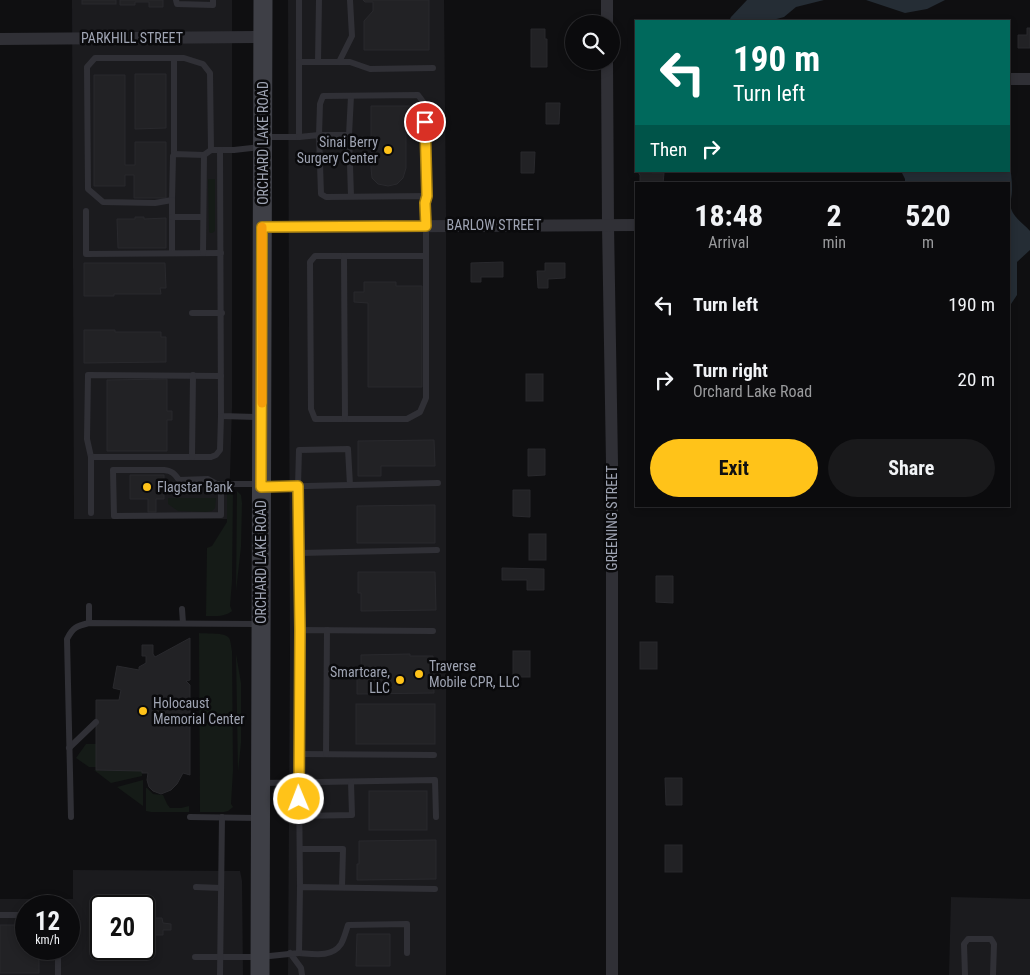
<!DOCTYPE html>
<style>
body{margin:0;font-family:"Roboto Condensed",sans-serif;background:#19191b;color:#f1f3f6;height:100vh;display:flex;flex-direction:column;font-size:19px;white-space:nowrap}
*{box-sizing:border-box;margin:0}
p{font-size:16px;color:#9a9b9d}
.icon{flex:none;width:28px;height:28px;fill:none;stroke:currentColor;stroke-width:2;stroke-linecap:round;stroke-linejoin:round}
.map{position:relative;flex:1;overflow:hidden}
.side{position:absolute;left:635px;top:182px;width:375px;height:325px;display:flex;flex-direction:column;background:#0b0b0d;border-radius:0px;box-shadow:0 2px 8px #0003,0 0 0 1px #2b2b2e}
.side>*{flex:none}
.hud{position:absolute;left:635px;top:20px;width:375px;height:152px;border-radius:0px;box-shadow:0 2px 8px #0003,0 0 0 1px #2b2b2e;background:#00695c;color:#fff;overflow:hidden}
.fabs{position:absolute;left:565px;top:15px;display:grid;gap:10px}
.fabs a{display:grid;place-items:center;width:55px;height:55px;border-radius:50%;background:#0b0b0d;box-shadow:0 2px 8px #0003,0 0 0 1px #2b2b2e;font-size:25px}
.speed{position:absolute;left:15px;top:895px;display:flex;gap:10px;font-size:25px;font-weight:700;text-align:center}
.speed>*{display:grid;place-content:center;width:65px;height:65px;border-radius:50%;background:#0b0b0d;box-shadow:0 2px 8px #0003,0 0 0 1px #2b2b2e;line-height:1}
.speed small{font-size:12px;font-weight:400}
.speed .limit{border:2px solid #111;border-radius:8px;background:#fff;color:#111}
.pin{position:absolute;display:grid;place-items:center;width:42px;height:42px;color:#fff;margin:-21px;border:2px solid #fff;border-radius:50%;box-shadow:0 1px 5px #0007}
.me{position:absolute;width:55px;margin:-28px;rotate:359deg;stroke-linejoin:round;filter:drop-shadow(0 0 4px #0008)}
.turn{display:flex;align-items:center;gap:18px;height:105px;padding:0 15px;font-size:22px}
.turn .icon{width:65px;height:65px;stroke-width:2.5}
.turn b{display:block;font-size:35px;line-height:42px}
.then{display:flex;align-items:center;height:48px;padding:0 15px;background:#0003;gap:10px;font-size:19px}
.eta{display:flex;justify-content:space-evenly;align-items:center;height:85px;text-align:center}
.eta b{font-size:30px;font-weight:700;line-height:35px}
.cta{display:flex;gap:10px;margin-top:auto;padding:10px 15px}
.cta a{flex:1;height:58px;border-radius:30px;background:#ffc319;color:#111;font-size:20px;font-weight:700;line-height:58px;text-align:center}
.cta a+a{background:#19191b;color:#f1f3f6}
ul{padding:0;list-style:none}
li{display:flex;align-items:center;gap:15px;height:75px;padding:0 15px}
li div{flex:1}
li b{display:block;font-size:19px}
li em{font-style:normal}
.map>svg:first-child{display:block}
.built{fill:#1b1b1e;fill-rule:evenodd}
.green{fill:#151b17}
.water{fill:#252d35}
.building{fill:#222225;stroke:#29292d}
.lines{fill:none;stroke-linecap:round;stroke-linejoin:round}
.service{stroke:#303036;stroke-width:6}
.minor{stroke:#303036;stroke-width:12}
.secondary{stroke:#3e3f46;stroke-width:19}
.route-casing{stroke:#a67f10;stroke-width:12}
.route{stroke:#ffc319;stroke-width:9}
.slow{stroke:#f59e0b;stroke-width:9}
.poi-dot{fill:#ffc319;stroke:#0a0a0c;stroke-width:2}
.labels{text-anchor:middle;stroke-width:5;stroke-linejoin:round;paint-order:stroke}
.street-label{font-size:14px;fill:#9fa4b3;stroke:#0a0a0c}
.poi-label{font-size:14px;fill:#9fa4b3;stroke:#0a0a0c;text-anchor:start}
</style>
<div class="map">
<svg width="1030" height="975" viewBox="0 0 1030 975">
<rect width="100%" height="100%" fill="#0f0f11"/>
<g class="built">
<polygon points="72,0 232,0 232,407 230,475 227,519 74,519"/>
<polygon points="288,0 444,0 446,213 446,975 288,975 290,654"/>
<path d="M73 870 240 871 242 881 243 975H0V899H73ZM26 906H69V949H26ZM101 906H144V949H101Z"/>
<polygon points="951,897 1030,899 1030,975 949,975"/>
</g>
<g class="green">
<polygon points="208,179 215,179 215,231 212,233 210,233 209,231"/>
<path d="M227 489 233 490 232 581 230 606 232 611C225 617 215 616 206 616L207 548 212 546 227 522Z"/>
<polygon points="237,491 241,495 242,503 241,547 236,591"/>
<polygon points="168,498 216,498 215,508 212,511 206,512 178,511 168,504"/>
<path d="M199 633C206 634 225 632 229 638 231 641 231 647 232 651L233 770 231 804 233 807 228 811 224 812H200Z"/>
<polygon points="236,654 241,683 241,743 238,772"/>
<polygon points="86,744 96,744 96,767 89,767 76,758"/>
<polygon points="94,770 142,771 142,776 111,783"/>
<polygon points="143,780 143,806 117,787"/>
<polygon points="146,788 147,788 153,794 163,795 167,804 170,808 181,808 189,806 189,812 151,812 146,811"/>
</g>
<g class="water">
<polygon points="747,0 824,0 796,7 784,17 769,21 729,21 731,17"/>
<polygon points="866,0 945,0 927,9 905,13"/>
<path d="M1009 162C1011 170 1012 181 1012 190 1012 200 1008 204 1013 213 1017 220 1025 225 1030 231V250L1017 262V295L1009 307V184H905V179L901 171H1009Z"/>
</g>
<g class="building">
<rect x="82" y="0" width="34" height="4"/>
<polygon points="120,0 163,0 163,7 149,7 149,2 135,2 135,5 120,5"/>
<polygon points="363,0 429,0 429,50 364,50 364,21 373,11 373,2 365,2"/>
<polygon points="1027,28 1030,28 1030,48 1018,48 1018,35 1027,35"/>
<polygon points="531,29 545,29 545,39 547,39 547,67 531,67"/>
<polygon points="135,74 166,74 166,128 135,129"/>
<polygon points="94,75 125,75 125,165 135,165 135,142 166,142 166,198 134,198 134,175 125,175 125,186 94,186"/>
<polygon points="546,103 560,103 559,124 546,124"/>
<polygon points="371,106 417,106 417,132 406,132 406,168 403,178 397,184 388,186 378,184 372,178 371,168"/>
<polygon points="521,152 535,152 534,173 521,173"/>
<polygon points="639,171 652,171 652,173 664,173 663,184 640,184 640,175 639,174"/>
<polygon points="135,217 144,217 144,219 166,218 166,248 118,248 117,219 135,219"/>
<polygon points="503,262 503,277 481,277 481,282 471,282 471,263"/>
<polygon points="84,263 165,263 166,288 160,288 161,294 114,294 114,296 84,296"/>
<polygon points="545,263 565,263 565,278 548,279 548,288 538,288 537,271 545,271"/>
<polygon points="364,282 396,282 396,286 422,286 422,387 368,387 368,303 354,302 354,292 364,292"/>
<polygon points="84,330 115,330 115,332 161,332 161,337 166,337 166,362 84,363"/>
<rect x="526" y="374" width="17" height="27"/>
<polygon points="167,379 167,411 172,411 172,420 167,420 167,451 107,451 107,380"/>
<polygon points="434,440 435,466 381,466 381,476 358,476 358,441"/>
<polygon points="528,449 545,449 545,475 528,476"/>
<polygon points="130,475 164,475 164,499 156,499 156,512 148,512 148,499 130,499"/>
<polygon points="513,490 530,490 530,517 513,516"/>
<polygon points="435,505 435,543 357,543 357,506"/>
<rect x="529" y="534" width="17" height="26"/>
<polygon points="502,568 544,569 544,590 527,590 527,580 502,580"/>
<polygon points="358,572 435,572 436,610 361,611 361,593 358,593"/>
<polygon points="656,576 673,576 673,603 656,602"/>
<polygon points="190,638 190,680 186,681 190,685 190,775 183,773 177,784 171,790 161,794 153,791 149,787 147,780 148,773 142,773 142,771 96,770 96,700 119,700 121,690 113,688 117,666 139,670 139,667 146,663 146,656 142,656 142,645 153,645 153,654 155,657"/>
<rect x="640" y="642" width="17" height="27"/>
<rect x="513" y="651" width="17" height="26"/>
<polygon points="410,654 410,656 433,656 434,693 357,694 357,672 361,672 361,655"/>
<rect x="356" y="704" width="79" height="40"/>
<polygon points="665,778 682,778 682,805 666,805"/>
<rect x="369" y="791" width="58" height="39"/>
<polygon points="436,840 436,879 357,880 357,864 359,864 359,841"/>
<rect x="665" y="845" width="17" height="27"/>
<polygon points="144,918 162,918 163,923 171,924 171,930 163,930 163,935 144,935"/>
<polygon points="0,925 26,925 26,949 39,949 39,973 0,973"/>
<polygon points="357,934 390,934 390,966 356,966"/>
</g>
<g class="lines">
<g class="service">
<polyline points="176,0 177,4 213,5 213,0"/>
<polyline points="299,0 299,62"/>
<polyline points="174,58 174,154"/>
<polyline points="318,62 319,0"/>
<polyline points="339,62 352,36 350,0"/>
<polyline points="351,96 349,135 351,196"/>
<polyline points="349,135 319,135 320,104 323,96 418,95 424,103 427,196"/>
<polyline points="264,137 299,137 299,62 350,62 370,69 433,68"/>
<polyline points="299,137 319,135 321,194 326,197 427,196 425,203 426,226 426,398 420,412 407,419 315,419 311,409 310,262 315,256 426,256"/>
<polyline points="211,150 204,155 174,154 173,156 172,200 155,203 103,202 88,189 87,67 95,58 184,58 203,64 210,73 211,150 234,150 261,147"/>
<polyline points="220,150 221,416 260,417"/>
<polyline points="172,200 172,253"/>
<polyline points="86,211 86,254 221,253"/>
<polyline points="172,217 203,217"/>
<polyline points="203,253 204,155"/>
<polyline points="344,256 345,419"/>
<polyline points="192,313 222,313"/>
<polyline points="221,376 88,375 87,439 91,457 211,457 216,455 220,450 221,416"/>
<polyline points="91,457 91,513"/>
<polyline points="192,457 193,375"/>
<path d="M221 484V515L114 516 113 470H164C172 471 174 473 179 480L208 479 217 484H260"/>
<polyline points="350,485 348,449 299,450 298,486 300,553 437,550"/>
<polyline points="263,487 438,483"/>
<polyline points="300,553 300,630"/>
<polyline points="182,609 183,623"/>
<polyline points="89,623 89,606"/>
<polyline points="69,748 96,722"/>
<polyline points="299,754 434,755"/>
<polyline points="326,754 327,630"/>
<polyline points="262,783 435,780 436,817"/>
<polyline points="299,816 352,815 351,782"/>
<path d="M71 817 67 639C73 627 77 626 89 623L260 624"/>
<polyline points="190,817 259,818"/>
<polyline points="300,849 343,849 342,887"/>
<polyline points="196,887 221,888"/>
<polyline points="300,887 299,782 300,630 433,631"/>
<polyline points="0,915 26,915"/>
<polyline points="58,949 58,975"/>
<polyline points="290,953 301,968 302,975"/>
<path d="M299 953C313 954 332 958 341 944 344 939 346 931 348 925L407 924V953"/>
<polyline points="195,957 260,957 299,953 300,887 435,889"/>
<polyline points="220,975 222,817"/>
<polyline points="965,975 964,944 968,939 991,939 994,944 993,975"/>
</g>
<g class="minor">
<polyline points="607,0 607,24"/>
<polyline points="0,39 263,37"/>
<polyline points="607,61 608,225 612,463 612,975"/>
<polyline points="1009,79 1030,79"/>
<polyline points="262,227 636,225"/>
</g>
<polyline class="secondary" points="260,975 263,0"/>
</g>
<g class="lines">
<defs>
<polyline id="route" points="299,799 300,630 298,486 261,487 262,227 426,226 425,203 427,196 425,122"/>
</defs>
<use href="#route" class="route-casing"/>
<use href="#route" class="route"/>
<polyline class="slow" points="262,403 262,227"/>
</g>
<g class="poi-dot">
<circle cx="388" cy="150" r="5"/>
<circle cx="147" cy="487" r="5"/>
<circle cx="419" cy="674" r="5"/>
<circle cx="400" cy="680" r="5"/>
<circle cx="143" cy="711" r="5"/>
</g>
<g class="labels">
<g class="street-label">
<text x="132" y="43">PARKHILL STREET</text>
<text transform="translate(263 143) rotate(-90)" y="5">ORCHARD LAKE ROAD</text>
<text x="494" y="230">BARLOW STREET</text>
<text transform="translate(612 518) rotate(-90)" y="5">GREENING STREET</text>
<text transform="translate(261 562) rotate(-90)" y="5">ORCHARD LAKE ROAD</text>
</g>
<g class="poi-label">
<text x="378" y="147" text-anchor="end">Sinai Berry<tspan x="378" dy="16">Surgery Center</tspan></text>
<text x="157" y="492">Flagstar Bank</text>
<text x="429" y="671">Traverse<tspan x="429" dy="16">Mobile CPR, LLC</tspan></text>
<text x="390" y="677" text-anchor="end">Smartcare,<tspan x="390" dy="16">LLC</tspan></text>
<text x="153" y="708">Holocaust<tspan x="153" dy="16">Memorial Center</tspan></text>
</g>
</g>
</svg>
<div class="fabs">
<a><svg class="icon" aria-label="search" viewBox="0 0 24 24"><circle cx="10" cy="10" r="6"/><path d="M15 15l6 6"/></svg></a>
</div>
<div class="speed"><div>12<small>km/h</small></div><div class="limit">20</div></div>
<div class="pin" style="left:425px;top:122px;background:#d93025"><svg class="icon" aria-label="arrive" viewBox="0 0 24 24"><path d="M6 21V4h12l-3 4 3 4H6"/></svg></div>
<svg class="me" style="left:299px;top:799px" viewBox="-20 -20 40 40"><circle r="17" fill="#ffc319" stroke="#fff" stroke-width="3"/><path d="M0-11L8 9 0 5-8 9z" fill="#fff"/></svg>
<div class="hud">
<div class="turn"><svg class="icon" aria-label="left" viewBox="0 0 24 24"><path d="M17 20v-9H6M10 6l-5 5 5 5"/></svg><div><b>190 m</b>Turn left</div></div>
<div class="then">Then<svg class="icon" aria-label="right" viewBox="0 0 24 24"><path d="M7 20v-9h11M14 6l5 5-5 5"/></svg></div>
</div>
<section class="side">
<div class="eta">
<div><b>18:48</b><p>Arrival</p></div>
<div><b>2</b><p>min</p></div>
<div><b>520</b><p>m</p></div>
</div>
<ul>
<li><svg class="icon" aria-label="left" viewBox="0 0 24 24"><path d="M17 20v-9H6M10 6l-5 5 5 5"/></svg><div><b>Turn left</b></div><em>190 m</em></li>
<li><svg class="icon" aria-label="right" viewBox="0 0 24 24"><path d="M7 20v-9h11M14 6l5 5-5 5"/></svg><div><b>Turn right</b><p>Orchard Lake Road</p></div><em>20 m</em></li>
</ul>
<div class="cta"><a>Exit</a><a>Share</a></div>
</section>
</div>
